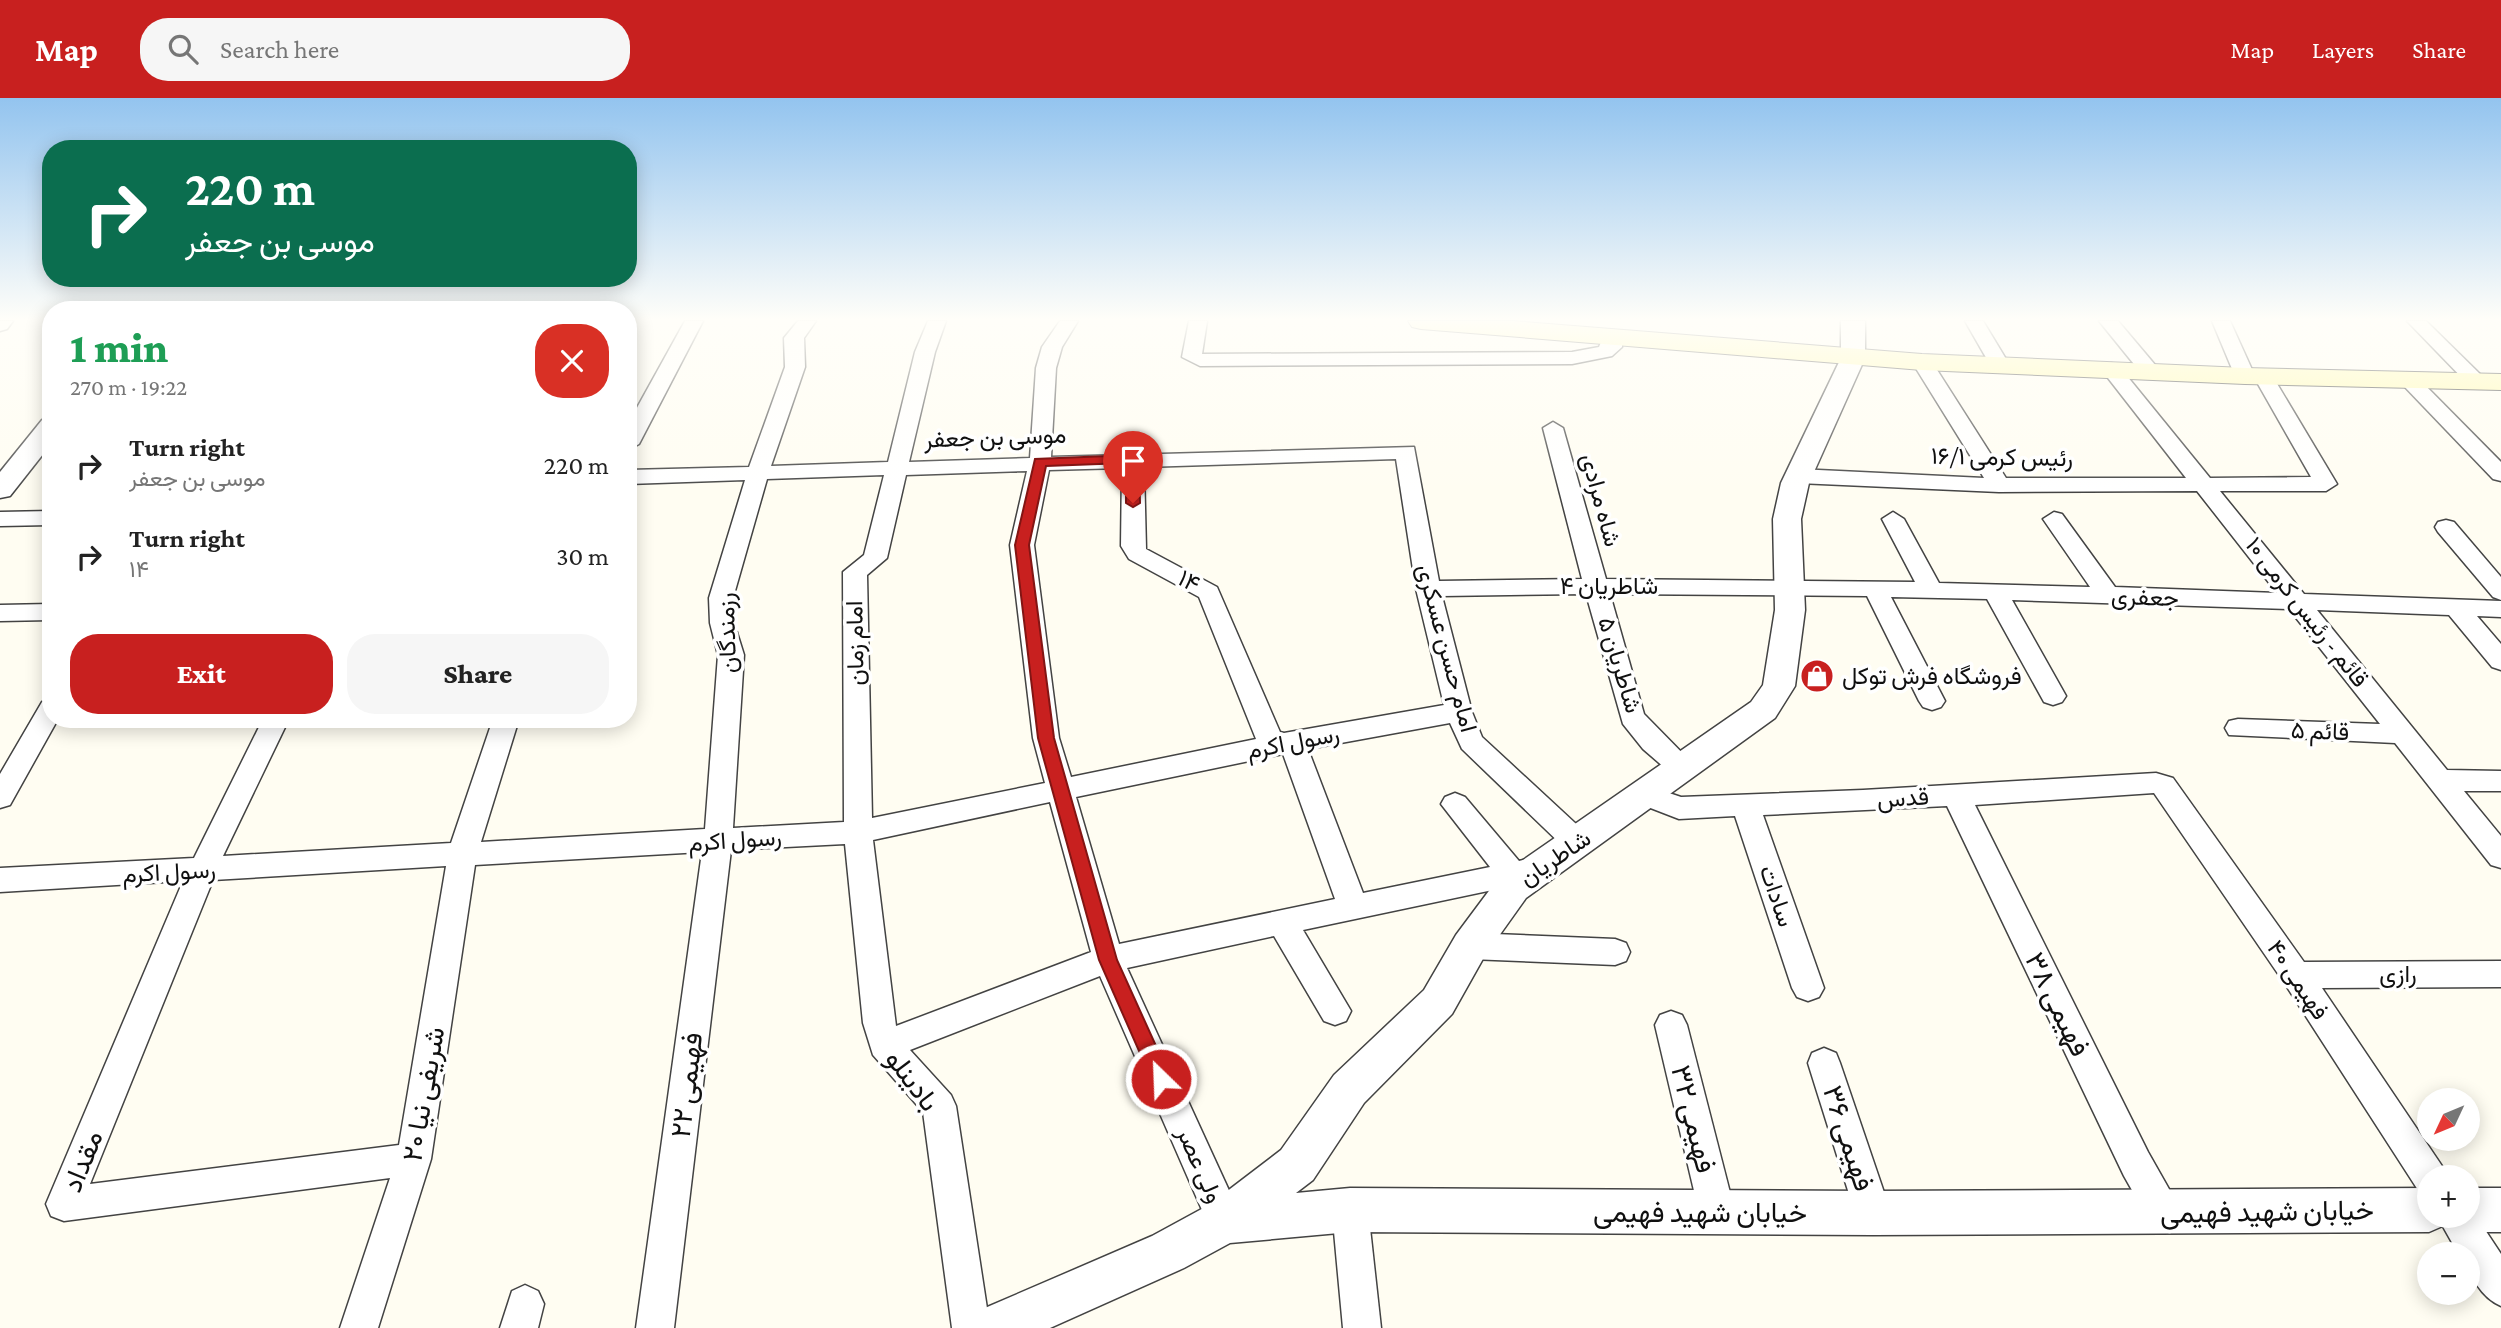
<!DOCTYPE html>
<meta charset="utf-8">
<style>
body{margin:0;font-family:"Crimson Pro",Vazirmatn,serif;background:#f6f6f6;color:#222;height:100vh;display:flex;flex-direction:column;font-size:26px;white-space:nowrap}
*{box-sizing:border-box;margin:0}
p{font-size:23px;color:#767676}
.icon{flex:none;width:38px;height:38px;fill:none;stroke:currentColor;stroke-width:2;stroke-linecap:round;stroke-linejoin:round}
.map{position:relative;flex:1;overflow:hidden}
.details{position:absolute;left:42px;top:203px;width:595px;height:427px;display:flex;flex-direction:column;background:#fff;border-radius:28px;box-shadow:0 4px 18px #0003}
.details>*{flex:none}
.guide{position:absolute;left:42px;top:42px;width:595px;height:147px;border-radius:28px;box-shadow:0 4px 18px #0003;background:#0b6e4f;color:#fff;overflow:hidden}
.needle{width:46px;rotate:226deg}
.buttons{position:absolute;left:2417px;top:990px;display:grid;gap:14px}
.buttons a{display:grid;place-items:center;width:63px;height:63px;border-radius:50%;background:#fff;box-shadow:0 4px 18px #0003;font-size:35px}
.pin{position:absolute;display:grid;place-items:center;width:60px;height:60px;color:#fff;margin:-72px -30px;border-radius:50% 50% 50% 0;rotate:-45deg;box-shadow:0 0 7px #0007}
.pin .icon{rotate:45deg}
.me{position:absolute;width:77px;margin:-38px;rotate:336deg;stroke-linejoin:round;filter:drop-shadow(0 0 5px #0008)}
.turn{display:flex;align-items:center;gap:24px;height:147px;padding:0 28px;font-size:32px}
.turn .icon{width:91px;height:91px;stroke-width:2.5}
.turn b{display:block;font-size:49px;line-height:60px}
.round{display:grid;place-items:center;flex:none;width:74px;height:74px;border-radius:28px;background:#f6f6f6}
.head{display:flex;align-items:center;justify-content:space-between;height:119px;padding:0 28px}
h1{font-size:42px;font-weight:800;line-height:52px;color:#1e9e55}
.cta{display:flex;gap:14px;margin-top:auto;padding:14px 28px}
.cta a{flex:1;height:80px;border-radius:28px;background:#c8201f;color:#fff;font-size:28px;font-weight:800;line-height:80px;text-align:center}
.cta a+a{background:#f6f6f6;color:#222}
ul{padding:0;list-style:none}
li{display:flex;align-items:center;gap:21px;height:91px;padding:0 28px}
li div{flex:1}
li b{display:block;font-size:26px}
li em{font-style:normal}
header{display:flex;align-items:center;gap:42px;box-sizing:border-box;height:98px;padding:0 35px;background:#c8201f;color:#fff}
header strong{font-size:33px}
nav{display:flex;gap:38px;margin-inline-start:auto;font-size:24px}
.search{width:490px;height:63px;background:#f6f6f6;display:flex;align-items:center;gap:18px;box-sizing:border-box;padding:0 24px;border-radius:28px;color:#767676;font-size:26px}
.map>svg:first-child{display:block}
.lines{fill:none;stroke-linecap:round;stroke-linejoin:round}
.minor-casing{stroke:#434343;stroke-width:3}
.tertiary-casing{stroke:#434343;stroke-width:3}
.secondary-casing{stroke:#323232;stroke-width:2}
.minor{fill:#fff;fill-rule:evenodd}
.tertiary{fill:#fff;fill-rule:evenodd}
.secondary{fill:#fffaad;fill-rule:evenodd}
.route{fill:#c8201f;stroke:#821514;stroke-width:2}
.labels{text-anchor:middle;stroke-width:7;stroke-linejoin:round;paint-order:stroke}
.street-label{font-size:24px;fill:#101010;stroke:#fff}
.poi-label{font-size:24px;fill:#101010;stroke:#fff;text-anchor:start}
.near-street-label{font-size:28px;fill:#101010;stroke:#fff}
</style>
<header>
<strong>Map</strong>
<div class="search"><svg class="icon" aria-label="search" viewBox="0 0 24 24"><circle cx="10" cy="10" r="6"/><path d="M15 15l6 6"/></svg>Search here</div>
<nav><a>Map</a><a>Layers</a><a>Share</a></nav>
</header>
<div class="map">
<svg width="2501" height="1230" viewBox="0 0 2501 1230">
<rect width="100%" height="100%" fill="#fffdf2"/>
<g class="lines">
<defs>
<g id="minor">
<polygon points="0,223 13,223 7,231 0,233"/>
<polygon points="685,223 703,223 639,346 628,352 628,326"/>
<path d="M798 223H816L804 240 805 269 771 368 888 364 915 254 928 223H946L935 254 909 364 1030 360 1036 270 1042 249 1060 223H1078L1062 249 1056 270 1051 359 1414 349 1439 483 1582 481 1543 330 1553 324 1563 330 1606 481 1915 484 1882 421 1893 414 1904 421 1939 485 2090 489 2043 421 2054 414 2062 416 2115 489 2277 495 2197 393 1999 394 1798 385 1787 378 1798 371 1984 380 1912 264 1922 258 1932 264 2006 380H2186L2101 271 2111 265 2118 267 2210 380 2311 379 2254 279 2245 284 2235 278 2212 223H2230L2254 276 2263 272 2270 274 2337 386 2326 393H2220L2304 496 2501 503V519L2477 518 2501 546V572L2492 569 2449 517 2317 512 2447 672 2501 673V693H2464L2501 738V770L2491 767 2395 645 2229 637 2225 630 2229 623 2238 621 2380 626 2289 511 2012 502 2066 598 2062 604 2053 607 2044 604 1987 501 1891 499 1945 603 1941 609 1932 612 1923 609 1919 603 1867 498 1610 496 1644 616 1697 670 1693 677 1683 680 1673 677 1643 651 1623 626 1586 496 1442 498 1472 614 1482 639 1588 737 1592 745 1588 753 1578 756 1568 753 1462 651 1450 625 1308 651 1363 795 1490 769 1441 706 1445 699 1455 695 1465 699 1519 763 1535 759 1545 763 1550 771 1545 779 1535 783 1303 832 1351 913 1346 923 1335 927 1324 923 1274 838 1127 870 1243 1123 1238 1135 1225 1140 1212 1135 1100 878 910 952 951 997 956 1008 990 1230H952L923 1014 873 957 863 925 845 746 731 752 674 1230H636L702 754 475 767 431 1061 378 1230H340L390 1080 64 1123 51 1118 46 1106 183 783 0 794V770L194 760 263 621H289L223 758 451 745 493 621H519L481 744 705 731 718 557 710 525 709 500 745 382 628 386V372L749 369 785 269 784 240ZM1396 361 1416 491 1444 607 1284 635 1280 634 1217 489 1146 451 1144 369ZM1122 370 1121 448 1129 461 1199 499 1256 641 1071 679 1059 640 1034 447 1049 372ZM1027 373 1010 447 1033 640 1045 685 872 720 867 477 887 460 906 377ZM884 377 864 457 843 474 844 724 733 730 744 557 734 525 733 500 767 381ZM1283 656 1335 801 1119 846 1076 699ZM1050 704 1091 854 896 928 873 742ZM446 768 399 1047 90 1086 213 782Z"/>
<polygon points="1189,223 1207,223 1202,256 1572,254 1599,249 1605,234 1612,232 1622,238 1622,249 1612,258 1572,266 1200,268 1182,259"/>
<polygon points="1965,223 1983,223 2009,266 2006,270 1992,270"/>
<polygon points="2099,223 2118,223 2156,268 2159,272 2156,276 2142,276"/>
<polygon points="2407,223 2426,223 2483,279 2486,283 2483,287 2469,287"/>
<polygon points="2408,275 2415,277 2501,364 2501,383 2493,381 2401,285 2398,281"/>
<polygon points="51,413 51,427 0,428 0,414"/>
<polygon points="2446,422 2454,424 2501,479 2501,502 2493,499 2438,434 2435,429 2438,424"/>
<polygon points="51,506 51,522 0,523 0,507"/>
<polygon points="51,602 51,621 58,621 10,707 0,710 0,676 42,604"/>
<polygon points="2156,675 2173,680 2304,864 2501,863 2501,889 2322,890 2442,1068 2447,1080 2429,1080 2429,1096 2418,1092 2285,886 2154,695 1975,707 2148,1054 2182,1114 2177,1126 2164,1131 2151,1126 2124,1078 1947,708 1763,717 1824,890 1819,899 1808,903 1797,899 1792,890 1735,718 1679,721 1635,704 1631,697 1635,690 1645,687 1681,699 1863,692"/>
<polygon points="1470,835 1615,841 1626,845 1630,854 1626,863 1615,867 1470,861 1459,857 1455,848 1459,839"/>
<polygon points="1671,913 1682,917 1687,927 1735,1114 1730,1126 1717,1131 1704,1126 1699,1114 1655,927 1660,917"/>
<polygon points="1824,950 1836,955 1840,965 1891,1115 1886,1127 1873,1132 1860,1127 1855,1115 1808,965 1812,955"/>
<polygon points="1350,1095 1363,1100 1368,1112 1381,1230 1343,1230 1332,1112 1337,1100"/>
<path d="M2468 1106 2501 1156V1208C2482 1200 2468 1178 2468 1157H2459L2437 1118H2468Z"/>
<polygon points="525,1187 538,1193 544,1206 538,1230 500,1230 512,1193"/>
</g>
<g id="tertiary">
<polygon points="1841,223 1865,223 1865,260 1809,385 1801,421 1805,512 1795,588 1775,620 1526,800 1484,859 1452,916 1364,1005 1313,1082 1296,1095 1350,1090 1873,1093 2429,1090 2429,1118 2468,1118 2468,1090 2501,1090 2501,1134 2468,1134 2452,1127 2448,1119 2445,1127 2429,1134 1873,1137 1350,1134 1230,1145 1184,1170 1050,1230 971,1230 978,1213 1152,1138 1209,1107 1281,1052 1334,977 1424,892 1456,837 1500,778 1751,604 1763,587 1775,512 1773,421 1781,385 1841,260"/>
<polygon points="51,320 51,346 10,398 0,400 0,374 42,322"/>
</g>
<polygon id="secondary" points="1408,223 1513,223 1922,256 2245,270 2501,276 2501,292 2245,286 1922,272 1421,231 1412,229"/>
</defs>
<use href="#minor" class="minor-casing"/>
<use href="#tertiary" class="tertiary-casing"/>
<use href="#secondary" class="secondary-casing"/>
<use href="#minor" class="minor"/>
<use href="#tertiary" class="tertiary"/>
<use href="#secondary" class="secondary"/>
</g>
<linearGradient id="sky" x2="0" y2="1"><stop stop-color="#93c4ef"/><stop offset="0.56" stop-color="#fffef9"/><stop offset="1" stop-color="#fffef9" stop-opacity="0"/></linearGradient>
<rect width="2501" height="395" fill="url(#sky)"/>
<polygon class="route" points="1133,357 1139,361 1140,405 1133,409 1126,405 1126,365 1046,368 1029,447 1054,640 1117,862 1171,981 1168,987 1161,990 1154,987 1099,862 1038,640 1015,447 1035,361"/>
<defs>
<symbol id="shop-disc" viewBox="-11 -11 22 22"><circle r="9.5" fill="#c8201f" stroke="#fff"/><path d="M-5-2.5h2.3a2.7 3.5 0 0 1 5.4 0H5L5.5 6h-11ZM-1.5-2.5h3a1.5 2.3 0 0 0-3 0Z" fill="#fff"/></symbol>
</defs>
<g fill-rule="evenodd">
<use href="#shop-disc" x="1798" y="559" width="38" height="38"/>
</g>
<g class="labels">
<g class="street-label">
<text transform="translate(995 339) rotate(-2)" y="8">موسی بن جعفر</text>
<text transform="translate(2002 359) rotate(1)" y="8">رئیس کرمی ۱۶/۱</text>
<text transform="translate(1601 402) rotate(75)" y="8">شاه مرادی</text>
<text transform="translate(1189 483) rotate(28)" y="8">۱۴</text>
<text x="1609" y="496">شاطریان ۴</text>
<text transform="translate(2145 499) rotate(2)" y="8">جعفری</text>
<text transform="translate(2307 514) rotate(52)" y="8">قائم - رئیس کرمی ۱۰</text>
<text transform="translate(727 535) rotate(-92)" y="8">رزمندگان</text>
<text transform="translate(855 545) rotate(-91)" y="8">امام زمان</text>
<text transform="translate(1447 550) rotate(75)" y="8">امام حسن عسکری</text>
<text transform="translate(1620 567) rotate(73)" y="8">شاطریان ۵</text>
<text transform="translate(2320 633) rotate(2)" y="8">قائم ۵</text>
<text transform="translate(1293 644) rotate(-11)" y="8">رسول اکرم</text>
<text transform="translate(1903 700) rotate(-4)" y="8">قدس</text>
<text transform="translate(735 742) rotate(-4)" y="8">رسول اکرم</text>
<text transform="translate(1555 760) rotate(-34)" y="8">شاطریان</text>
<text transform="translate(169 774) rotate(-3)" y="8">رسول اکرم</text>
<text transform="translate(1777 798) rotate(71)" y="8">سادات</text>
<text x="2398" y="884">رازی</text>
<text transform="translate(2298 882) rotate(56)" y="8">فهیمی ۴۰</text>
<text transform="translate(1200 1067) rotate(66)" y="8">ولی عصر</text>
</g>
<g class="poi-label">
<text x="1842" y="586">فروشگاه فرش توکل</text>
</g>
<g class="near-street-label">
<text transform="translate(2058 906) rotate(64)" y="10">فهیمی ۳۸</text>
<text transform="translate(913 982) rotate(53)" y="10">بادینلو</text>
<text transform="translate(686 987) rotate(-83)" y="10">فهیمی ۲۲</text>
<text transform="translate(423 996) rotate(-80)" y="10">۲۰ شریفی نیا</text>
<text transform="translate(1694 1021) rotate(76)" y="10">فهیمی ۳۲</text>
<text transform="translate(1849 1040) rotate(72)" y="10">فهیمی ۳۶</text>
<text transform="translate(82 1063) rotate(-68)" y="10">مقداد</text>
<text transform="translate(2267 1113) rotate(-1)" y="10">خیابان شهید فهیمی</text>
<text x="1700" y="1124">خیابان شهید فهیمی</text>
</g>
</g>
</svg>
<div class="buttons">
<a><svg class="needle" viewBox="-14 -14 28 28"><path d="M0-13l5 13h-10z" fill="#e53935"/><path d="M0 13l5-13h-10z" fill="#767676"/></svg></a>
<a>+</a>
<a>−</a>
</div>
<div class="pin" style="left:1133px;top:405px;background:#d93025"><svg class="icon" aria-label="arrive" viewBox="0 0 24 24"><path d="M6 21V4h12l-3 4 3 4H6"/></svg></div>
<svg class="me" style="left:1161px;top:981px" viewBox="-20 -20 40 40"><circle r="17" fill="#c8201f" stroke="#fff" stroke-width="3"/><path d="M0-11L8 9 0 5-8 9z" fill="#fff"/></svg>
<div class="guide">
<div class="turn"><svg class="icon" aria-label="right" viewBox="0 0 24 24"><path d="M7 20v-9h11M14 6l5 5-5 5"/></svg><div><b>220 m</b>موسی بن جعفر</div></div>
</div>
<section class="details">
<div class="head"><div><h1>1 min</h1><p>270 m · 19:22</p></div><a class="round" style="background:#d93025;color:#fff"><svg class="icon" aria-label="close" viewBox="0 0 24 24"><path d="M6 6l12 12M18 6L6 18"/></svg></a></div>
<ul>
<li><svg class="icon" aria-label="right" viewBox="0 0 24 24"><path d="M7 20v-9h11M14 6l5 5-5 5"/></svg><div><b>Turn right</b><p>موسی بن جعفر</p></div><em>220 m</em></li>
<li><svg class="icon" aria-label="right" viewBox="0 0 24 24"><path d="M7 20v-9h11M14 6l5 5-5 5"/></svg><div><b>Turn right</b><p>۱۴</p></div><em>30 m</em></li>
</ul>
<div class="cta"><a>Exit</a><a>Share</a></div>
</section>
</div>
